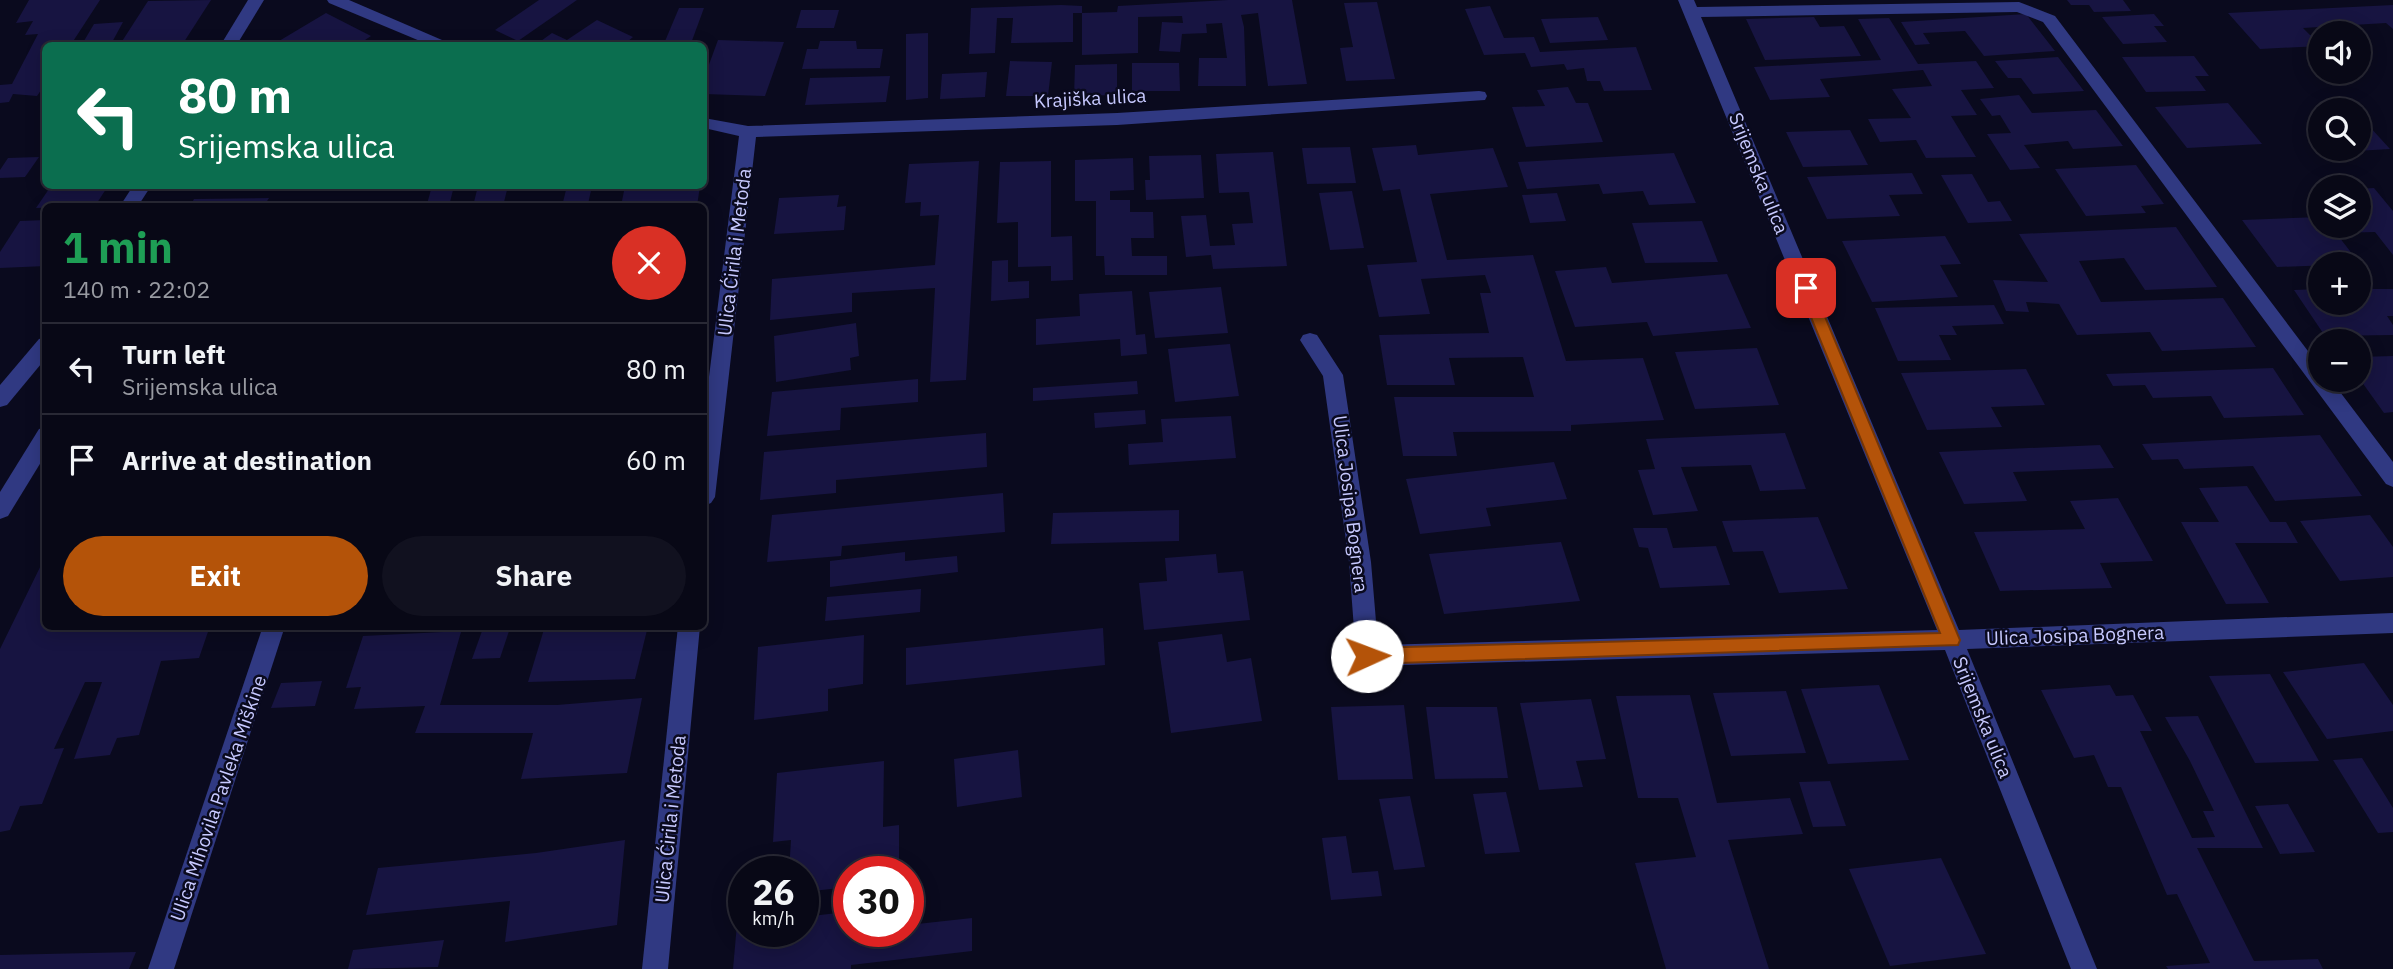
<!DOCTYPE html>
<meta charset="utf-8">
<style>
body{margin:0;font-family:"IBM Plex Sans",sans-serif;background:#11111f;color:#f1f3f6;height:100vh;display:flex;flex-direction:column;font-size:26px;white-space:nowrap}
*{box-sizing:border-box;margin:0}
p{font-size:23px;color:#989aa1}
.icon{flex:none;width:38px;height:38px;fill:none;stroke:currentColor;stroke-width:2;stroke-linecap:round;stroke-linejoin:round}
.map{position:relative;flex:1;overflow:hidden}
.drawer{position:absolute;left:42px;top:203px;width:665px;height:427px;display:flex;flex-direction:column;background:#080816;border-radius:10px;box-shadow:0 4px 18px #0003,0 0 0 2px #292935}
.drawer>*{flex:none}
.top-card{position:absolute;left:42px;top:42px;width:665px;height:147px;border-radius:10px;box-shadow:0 4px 18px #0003,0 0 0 2px #292935;background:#0b6e4f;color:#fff;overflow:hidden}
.fabs{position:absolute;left:2308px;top:21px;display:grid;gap:14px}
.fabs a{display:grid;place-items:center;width:63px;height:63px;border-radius:50%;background:#080816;box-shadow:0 4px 18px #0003,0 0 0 2px #292935;font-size:35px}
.speed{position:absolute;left:728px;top:856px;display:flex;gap:14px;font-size:35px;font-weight:700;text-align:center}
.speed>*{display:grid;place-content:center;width:91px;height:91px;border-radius:50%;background:#080816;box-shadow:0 4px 18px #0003,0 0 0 2px #292935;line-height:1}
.speed small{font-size:18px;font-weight:400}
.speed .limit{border:10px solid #d22;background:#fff;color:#111}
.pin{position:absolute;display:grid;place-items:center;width:60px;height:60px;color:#fff;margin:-30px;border-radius:14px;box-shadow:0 4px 10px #0006}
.me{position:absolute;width:77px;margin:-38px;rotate:88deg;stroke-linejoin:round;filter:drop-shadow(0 0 5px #0008)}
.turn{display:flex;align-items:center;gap:24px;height:147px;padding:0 21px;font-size:32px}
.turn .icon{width:91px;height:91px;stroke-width:2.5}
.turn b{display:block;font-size:49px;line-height:60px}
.round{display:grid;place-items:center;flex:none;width:74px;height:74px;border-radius:37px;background:#11111f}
.head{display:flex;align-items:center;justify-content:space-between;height:119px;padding:0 21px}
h1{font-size:42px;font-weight:700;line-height:52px;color:#1e9e55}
.cta{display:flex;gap:14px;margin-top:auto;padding:14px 21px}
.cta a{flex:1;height:80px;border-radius:42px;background:#b45309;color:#fff;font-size:28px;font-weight:700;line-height:80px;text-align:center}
.cta a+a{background:#11111f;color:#f1f3f6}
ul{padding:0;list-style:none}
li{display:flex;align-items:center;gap:21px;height:91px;padding:0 21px;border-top:2px solid #292935}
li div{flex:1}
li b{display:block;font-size:26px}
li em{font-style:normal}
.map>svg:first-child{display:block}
.building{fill:#171441}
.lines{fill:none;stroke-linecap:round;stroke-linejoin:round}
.minor{fill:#303982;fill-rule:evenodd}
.route{fill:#b45309;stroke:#753606;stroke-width:2}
.labels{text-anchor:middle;stroke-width:5;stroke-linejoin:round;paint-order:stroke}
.street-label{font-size:19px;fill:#c7c9ff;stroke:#0a0a1e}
</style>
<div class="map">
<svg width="2393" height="969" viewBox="0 0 2393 969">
<rect width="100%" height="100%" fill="#0a0a1e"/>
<g class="building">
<polygon points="29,0 100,0 70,46 46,46 46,83 37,96 13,94 9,102 0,103 0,85 12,84 38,34 25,35 33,21 16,23"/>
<polygon points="211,0 182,45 119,46 148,1"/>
<polygon points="539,0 577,0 518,41 495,30"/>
<polygon points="1228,0 1292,0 1307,84 1268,86 1258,13 1241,15 1244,27 1246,86 1198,86 1199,58 1227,58 1222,23 1206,24 1207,33 1182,34 1180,52 1159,51 1162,22 1183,23 1182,16 1138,17 1138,53 1082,55 1082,13 1117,12 1118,6"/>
<polygon points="2067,0 2123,0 2131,11 2094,12 2089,5 2071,5"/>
<polygon points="1377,2 1395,79 1346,81 1340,48 1353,47 1344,3"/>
<polygon points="1061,5 1082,6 1082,13 1073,13 1073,42 1011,43 1013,18 997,18 995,53 969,54 971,8"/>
<polygon points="2393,5 2393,29 2386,23 2303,28 2310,35 2320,35 2320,46 2260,49 2228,13"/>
<polygon points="1490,6 1504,38 1534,37 1540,52 1636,47 1652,90 1604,91 1600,81 1587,81 1584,68 1567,70 1564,64 1531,67 1525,53 1484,55 1465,9"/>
<polygon points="679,8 704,8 690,46 663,46"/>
<polygon points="801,10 839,10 834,28 796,28"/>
<polygon points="326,13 371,36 356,46 343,46 336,42 331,46 274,44"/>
<polygon points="2026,14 2055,51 1984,56 1965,31 1923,33 1930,44 1915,45 1901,22"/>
<polygon points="2154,14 2164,26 2154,26 2167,42 2123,44 2102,17"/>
<polygon points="1598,17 1608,40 1550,43 1541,19"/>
<polygon points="1814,17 1820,27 1844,26 1861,56 1765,60 1746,19"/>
<polygon points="1889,18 1918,64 1976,61 1994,88 1961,90 1977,115 1951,116 1976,157 1926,158 1916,140 1880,142 1868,119 1911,118 1892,89 1932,86 1923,70 1820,79 1830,97 1770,100 1754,67 1881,60 1858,19"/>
<polygon points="597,20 633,37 622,46 534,46 552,33 567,40"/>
<polygon points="123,22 110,46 81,46 94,24"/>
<polygon points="928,33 928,98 906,100 906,34"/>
<polygon points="718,40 784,42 765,96 704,94 704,78"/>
<polygon points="820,41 856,41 857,49 883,49 880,68 802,69 807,49 818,49"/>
<polygon points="2194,56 2209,76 2195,76 2206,91 2146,92 2122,57"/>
<polygon points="2058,57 2084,91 2033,94 2021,78 2008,78 1995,61"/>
<polygon points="1010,61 1052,62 1048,96 1006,96"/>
<polygon points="1132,63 1179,63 1180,91 1132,91"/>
<polygon points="1117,64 1117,95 1074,96 1075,65"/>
<polygon points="987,72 985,97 940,99 942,74"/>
<polygon points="890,76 886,102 805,105 810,78"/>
<polygon points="1568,87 1576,103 1588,103 1603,142 1526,147 1512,107 1545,106 1537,90"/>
<polygon points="2019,95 2032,113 2096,110 2123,146 2073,149 2068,141 2024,145 2040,168 2010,170 1987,134 2011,133 2000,115 1992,116 1980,99"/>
<polygon points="2228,103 2262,144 2187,148 2155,107"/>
<polygon points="2369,126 2390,149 2339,152 2336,149 2359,149 2359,127"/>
<polygon points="1850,130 1868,165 1803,167 1786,132"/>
<polygon points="1416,145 1418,155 1493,148 1508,187 1430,194 1447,260 1533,255 1566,361 1643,358 1664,420 1571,425 1571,431 1453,432 1457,456 1403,456 1394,397 1534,397 1523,357 1449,358 1455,385 1387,385 1379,335 1489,333 1480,293 1491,293 1485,275 1421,279 1430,314 1379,317 1367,265 1417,262 1400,189 1383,191 1372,148"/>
<polygon points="1350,147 1356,183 1307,184 1302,148"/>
<polygon points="1273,152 1287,266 1213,269 1211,255 1186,257 1181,216 1206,215 1210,246 1235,245 1232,224 1253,223 1249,192 1219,193 1216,154"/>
<polygon points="1674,153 1696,203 1649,205 1643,191 1603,194 1599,184 1527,189 1518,162"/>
<polygon points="1201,155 1204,198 1146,200 1145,180 1150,180 1149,156"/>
<polygon points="39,157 25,177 0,178 0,170 8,158"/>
<polygon points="1133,158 1134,190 1110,191 1110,200 1130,200 1130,212 1153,212 1154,238 1131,238 1132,256 1167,256 1167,275 1105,275 1104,256 1096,256 1096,201 1075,201 1075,160"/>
<polygon points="979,161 966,380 930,382 935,288 852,293 852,312 770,320 772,279 935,265 939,215 920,216 921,202 905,203 909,164"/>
<polygon points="1051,161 1051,237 1072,236 1073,280 1051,281 1051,266 1018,267 1018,222 997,223 1000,162"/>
<polygon points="2136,165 2164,204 2141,206 2146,213 2086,216 2055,169"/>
<polygon points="1912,173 1923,194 1889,195 1900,216 1827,219 1807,177"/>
<polygon points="1972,174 1988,202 2000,201 2012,221 1968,223 1941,175"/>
<polygon points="51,186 108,186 95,206 36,208"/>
<polygon points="432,186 454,186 450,202 427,204"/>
<polygon points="478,186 508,186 503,206 473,206"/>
<polygon points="567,186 592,186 588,204 562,206"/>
<polygon points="625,186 700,186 697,206 621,206"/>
<polygon points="2374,188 2393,211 2393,255 2375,232 2336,233 2360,264 2277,267 2242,220 2320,217 2320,226 2359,226 2359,189"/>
<polygon points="1352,191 1364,248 1330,250 1319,193"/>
<polygon points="1557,193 1566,221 1530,223 1522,195"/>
<polygon points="839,195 837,207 846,206 844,230 774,234 779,198"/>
<polygon points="269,198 264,206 190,206 194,199"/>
<polygon points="46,220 46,266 0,268 0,252 20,221"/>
<polygon points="1702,221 1718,262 1645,263 1632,223"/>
<polygon points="2176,227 2217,287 2145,290 2124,258 2079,261 2101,302 2223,298 2256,347 2162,351 2150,332 2077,335 2059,304 2026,302 2029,312 2006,311 1993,280 2048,282 2019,234"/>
<polygon points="1945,236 1961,264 1940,265 1958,297 1872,302 1842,241"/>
<polygon points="1008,260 1008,282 1029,281 1029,298 991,301 992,261"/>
<polygon points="1606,267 1612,283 1727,274 1751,328 1653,336 1647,322 1575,327 1555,271"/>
<polygon points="1221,287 1228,333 1155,338 1149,292"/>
<polygon points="2320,289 2320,303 2359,303 2359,289 2393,289 2393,316 2387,316 2393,325 2393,335 2325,336 2294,290"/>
<polygon points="1132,291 1136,335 1145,334 1147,354 1121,356 1120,339 1036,345 1036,319 1080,316 1079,294"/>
<polygon points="1994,305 2004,324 1952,326 1957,335 1939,335 1951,360 1898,361 1875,308"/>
<polygon points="856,323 859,356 850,358 851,370 776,382 774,336"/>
<polygon points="1230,344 1239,396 1175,402 1168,349"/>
<polygon points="1757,348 1779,405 1695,409 1675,352"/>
<polygon points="2393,356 2393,412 2384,413 2359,378 2359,357"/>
<polygon points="2273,368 2304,415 2224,418 2211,396 2153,398 2145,385 2113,386 2106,374"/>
<polygon points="2026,369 2045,405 1991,407 2002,427 1927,430 1901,373"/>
<polygon points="918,379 918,402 841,408 840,430 767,436 772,392"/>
<polygon points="1137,381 1138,394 1033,401 1033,388"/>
<polygon points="1145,410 1146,424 1095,428 1094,413"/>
<polygon points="1231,416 1236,458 1129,465 1128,444 1163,442 1161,419"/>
<polygon points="986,433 987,467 836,480 836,493 760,500 764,452"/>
<polygon points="1785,433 1806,489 1760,491 1751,465 1681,467 1698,511 1653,515 1638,470 1655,469 1646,439"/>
<polygon points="2320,435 2362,496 2275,501 2253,466 2184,469 2178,459 2152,460 2142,444"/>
<polygon points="2100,445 2114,468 2013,472 2027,501 1964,504 1939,452"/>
<polygon points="1554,462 1567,499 1486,508 1491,526 1420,534 1406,479"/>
<polygon points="2247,486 2270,522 2286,522 2298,543 2235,543 2269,603 2226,604 2181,522 2219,522 2199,488"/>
<polygon points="1003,493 1005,532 842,546 841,556 767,562 772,515"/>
<polygon points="2118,498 2153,561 2100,563 2112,588 2000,591 1974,532 2085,529 2070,501"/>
<polygon points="1179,510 1179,541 1051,544 1053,513"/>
<polygon points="2370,515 2393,547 2393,577 2340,581 2300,521"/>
<polygon points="1818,517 1848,589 1779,593 1763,551 1733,552 1722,521"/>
<polygon points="1633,528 1667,528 1673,548 1716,546 1730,585 1660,588 1648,548 1639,547"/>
<polygon points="1561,542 1580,601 1444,614 1429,554"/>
<polygon points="905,552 905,561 957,556 958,572 830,587 830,561"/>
<polygon points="1216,554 1218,573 1243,571 1250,620 1144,630 1139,583 1167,581 1165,558"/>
<polygon points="46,555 46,626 117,626 116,629 210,626 199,658 161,661 139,735 117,738 110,755 74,759 102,682 85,682 54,749 64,748 42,804 20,806 10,830 0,832 0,649"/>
<polygon points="921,589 920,612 825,621 827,597"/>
<polygon points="445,626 484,626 482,631 461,632 440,705 557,705 642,698 627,773 521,779 533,733 415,733 425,706 354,709 361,687 346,688 363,636 443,632"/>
<polygon points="545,626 648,626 635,679 528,682"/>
<polygon points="1103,628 1105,665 906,685 906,648"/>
<polygon points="482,631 509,631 500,658 472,659"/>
<polygon points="1222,634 1227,662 1251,658 1262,721 1171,733 1158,642"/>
<polygon points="864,635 863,684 828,689 828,711 754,720 758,647"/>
<polygon points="2364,663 2393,705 2393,731 2327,739 2283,672"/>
<polygon points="2270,674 2319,761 2255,763 2209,676"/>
<polygon points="322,681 315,706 271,708 281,683"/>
<polygon points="1879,685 1909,760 1828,764 1801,689"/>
<polygon points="2110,685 2116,696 2133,695 2152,731 2140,731 2192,838 2215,837 2203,811 2214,811 2190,761 2165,717 2198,716 2263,848 2197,848 2254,961 2318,959 2323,969 2168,969 2166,966 2210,963 2177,894 2167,895 2121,787 2108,787 2094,755 2074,758 2041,690"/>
<polygon points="1786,691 1806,753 1731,756 1713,693"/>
<polygon points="1690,695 1717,803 1790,798 1803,834 1728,840 1769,969 1666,969 1635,863 1696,857 1678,798 1638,798 1616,696"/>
<polygon points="1591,699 1606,759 1576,761 1583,787 1539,790 1520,703"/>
<polygon points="1404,705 1413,779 1338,780 1331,707"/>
<polygon points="1426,707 1497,707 1508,778 1435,779"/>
<polygon points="1018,750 1022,797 957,807 954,759"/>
<polygon points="2362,758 2393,808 2393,832 2378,833 2333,760"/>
<polygon points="884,761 883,827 899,825 899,872 849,872 849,887 803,892 803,872 789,872 791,840 773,842 777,773"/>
<polygon points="1830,781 1846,826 1813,827 1799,782"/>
<polygon points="1506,792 1520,852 1485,854 1473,794"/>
<polygon points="1410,796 1425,867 1394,870 1379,799"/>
<polygon points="2288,804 2315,852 2280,854 2255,806"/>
<polygon points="1346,836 1352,873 1378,871 1382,896 1331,900 1322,838"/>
<polygon points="625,840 617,925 505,942 510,901 366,915 378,868 536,853"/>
<polygon points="1941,858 1986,954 1890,966 1849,869"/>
<polygon points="846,912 846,932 908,931 908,925 972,918 972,951 851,965 851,969 733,969 737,924 744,923 744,931 803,931 803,917"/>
<polygon points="444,940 438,967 348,969 353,950"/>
<polygon points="136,952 129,969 0,969 0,955"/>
</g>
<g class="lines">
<g class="minor">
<polygon points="248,0 264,0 236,46 220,46"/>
<polygon points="327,0 349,0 456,46 432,46 329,3"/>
<polygon points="1678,0 1694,0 1697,7 2019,2 2055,16 2320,367 2320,380 2331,380 2393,462 2393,487 2386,484 2043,22 2017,12 1701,17 1959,630 2393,613 2393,633 1967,649 2097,969 2071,969 1945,650 1367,666 1359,663 1356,656 1349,562 1323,376 1300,340 1303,335 1310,333 1317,335 1343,375 1371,562 1378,645 1937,630"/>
<polygon points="1479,91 1485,92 1487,96 1485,100 1117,125 756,137 715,497 711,503 704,506 704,417 739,136 704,128 704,118 748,126 1117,113"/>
<polygon points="133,186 151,186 138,206 120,206"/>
<polygon points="46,337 46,358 7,405 0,407 0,385 39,339"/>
<polygon points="46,427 46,454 8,516 0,519 0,492 39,429"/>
<polygon points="263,626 285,626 174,969 148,969"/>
<polygon points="678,626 700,626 668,969 642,969"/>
</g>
</g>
<polygon class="route" points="1806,283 1813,288 1960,640 1958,645 1367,664 1361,662 1359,656 1361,651 1367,648 1940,633 1799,288"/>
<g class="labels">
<g class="street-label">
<text transform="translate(1090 98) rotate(-3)" y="7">Krajiška ulica</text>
<text transform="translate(1759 173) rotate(68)" y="7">Srijemska ulica</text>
<text transform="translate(734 252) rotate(-83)" y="7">Ulica Ćirila i Metoda</text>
<text transform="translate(1351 504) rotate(83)" y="7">Ulica Josipa Bognera</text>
<text transform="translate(2075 635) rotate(-2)" y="7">Ulica Josipa Bognera</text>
<text transform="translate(1983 717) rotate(68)" y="7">Srijemska ulica</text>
<text transform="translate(218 798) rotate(-71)" y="7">Ulica Mihovila Pavleka Miškine</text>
<text transform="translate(670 819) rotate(-84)" y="7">Ulica Ćirila i Metoda</text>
</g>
</g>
</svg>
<div class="fabs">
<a><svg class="icon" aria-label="sound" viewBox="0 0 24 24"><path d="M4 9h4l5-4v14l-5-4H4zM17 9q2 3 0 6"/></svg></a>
<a><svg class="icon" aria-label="search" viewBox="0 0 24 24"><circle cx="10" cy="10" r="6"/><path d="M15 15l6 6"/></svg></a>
<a><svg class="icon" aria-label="layers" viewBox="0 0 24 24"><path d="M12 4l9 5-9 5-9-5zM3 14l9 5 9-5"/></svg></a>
<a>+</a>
<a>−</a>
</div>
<div class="speed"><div>26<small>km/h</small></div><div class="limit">30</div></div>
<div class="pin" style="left:1806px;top:288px;background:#d93025"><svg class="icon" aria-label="arrive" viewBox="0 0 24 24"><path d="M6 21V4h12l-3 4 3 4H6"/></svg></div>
<svg class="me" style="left:1367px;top:656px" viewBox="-20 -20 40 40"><circle r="19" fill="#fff"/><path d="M0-13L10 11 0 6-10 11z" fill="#b45309"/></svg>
<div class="top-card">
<div class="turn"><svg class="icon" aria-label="left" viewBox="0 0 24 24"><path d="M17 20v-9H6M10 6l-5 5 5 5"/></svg><div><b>80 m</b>Srijemska ulica</div></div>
</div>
<section class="drawer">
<div class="head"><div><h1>1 min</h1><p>140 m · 22:02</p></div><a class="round" style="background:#d93025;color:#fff"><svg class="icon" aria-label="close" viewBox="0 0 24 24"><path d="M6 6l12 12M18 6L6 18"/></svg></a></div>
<ul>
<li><svg class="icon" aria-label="left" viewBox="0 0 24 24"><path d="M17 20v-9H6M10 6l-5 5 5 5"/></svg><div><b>Turn left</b><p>Srijemska ulica</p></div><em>80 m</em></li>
<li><svg class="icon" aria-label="arrive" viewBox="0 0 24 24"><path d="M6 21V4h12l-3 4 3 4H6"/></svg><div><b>Arrive at destination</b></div><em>60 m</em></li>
</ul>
<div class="cta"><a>Exit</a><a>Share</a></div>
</section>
</div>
